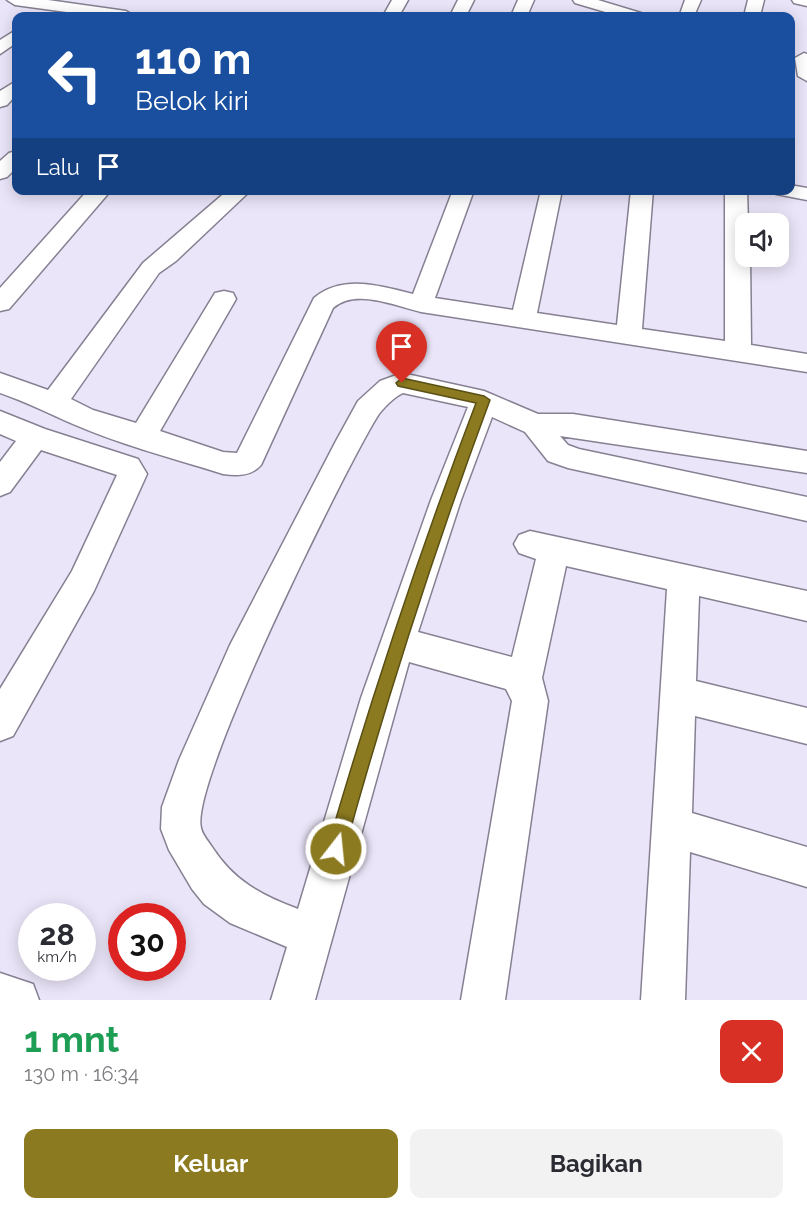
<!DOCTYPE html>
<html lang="id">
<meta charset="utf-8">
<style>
body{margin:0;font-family:Raleway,sans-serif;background:#f2f2f3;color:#2b2b33;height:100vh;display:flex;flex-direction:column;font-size:22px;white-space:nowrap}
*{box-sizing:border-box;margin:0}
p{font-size:20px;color:#7c7c81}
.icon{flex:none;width:33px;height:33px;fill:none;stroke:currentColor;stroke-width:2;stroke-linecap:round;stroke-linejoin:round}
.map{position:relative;height:1000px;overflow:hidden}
.side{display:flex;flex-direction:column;background:#fff;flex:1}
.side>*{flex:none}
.guide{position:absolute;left:12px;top:12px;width:783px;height:183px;border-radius:12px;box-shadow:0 3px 15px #0003;background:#1a4fa0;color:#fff;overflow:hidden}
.fabs{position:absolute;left:735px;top:213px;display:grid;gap:12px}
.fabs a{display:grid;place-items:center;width:54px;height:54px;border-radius:12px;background:#fff;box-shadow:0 3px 15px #0003;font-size:30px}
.speed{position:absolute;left:18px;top:903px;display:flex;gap:12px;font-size:30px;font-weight:700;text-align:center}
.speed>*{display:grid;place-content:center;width:78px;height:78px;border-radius:50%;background:#fff;box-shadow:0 3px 15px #0003;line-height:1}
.speed small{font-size:15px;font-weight:400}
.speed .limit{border:9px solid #d22;background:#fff;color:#111}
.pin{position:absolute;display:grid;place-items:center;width:51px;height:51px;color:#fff;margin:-62px -26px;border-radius:50% 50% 50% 0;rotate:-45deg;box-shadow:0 0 6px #0007}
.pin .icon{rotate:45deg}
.me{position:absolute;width:66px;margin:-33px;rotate:16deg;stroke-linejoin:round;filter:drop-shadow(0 0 4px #0008)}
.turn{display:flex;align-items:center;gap:21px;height:126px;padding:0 24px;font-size:27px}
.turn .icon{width:78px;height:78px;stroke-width:2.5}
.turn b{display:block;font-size:42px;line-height:51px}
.then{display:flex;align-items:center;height:57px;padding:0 24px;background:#0003;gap:12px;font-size:22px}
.round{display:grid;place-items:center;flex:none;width:63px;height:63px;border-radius:12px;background:#f2f2f3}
.headline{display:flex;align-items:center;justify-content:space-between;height:102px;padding:0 24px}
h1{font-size:36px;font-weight:700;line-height:45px;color:#1e9e55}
.primary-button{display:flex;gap:12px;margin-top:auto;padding:12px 24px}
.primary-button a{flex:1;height:69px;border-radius:12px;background:#8b7a1f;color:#fff;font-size:24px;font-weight:700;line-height:69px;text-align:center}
.primary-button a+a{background:#f2f2f3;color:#2b2b33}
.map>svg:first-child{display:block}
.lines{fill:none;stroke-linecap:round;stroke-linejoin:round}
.minor-casing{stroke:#868092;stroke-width:3}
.minor{fill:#fff;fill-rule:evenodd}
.route{fill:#8b7a1f;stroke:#5a4f14;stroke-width:1.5}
</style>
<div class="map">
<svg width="807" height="1000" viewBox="0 0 807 1000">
<rect width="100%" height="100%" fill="#ebe5f9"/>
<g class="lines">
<defs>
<g id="minor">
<polygon points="7,0 48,0 126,11 134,16 96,16 15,5"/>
<polygon points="392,0 408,0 399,16 383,16"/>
<polygon points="458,0 474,0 466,16 450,16"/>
<polygon points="518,0 534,0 527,16 511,16"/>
<polygon points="573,0 598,0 641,13 643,16 619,16 575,3"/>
<polygon points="685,0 701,0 694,16 682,16 680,14"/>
<polygon points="748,0 764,0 760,16 744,16"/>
<polygon points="792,0 807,0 807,6 794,3"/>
<polygon points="16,30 16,43 0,54 0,40"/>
<polygon points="804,53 807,54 807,81 798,76 795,58"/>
<polygon points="13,83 16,83 16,95 7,105 0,107 0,91"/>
<polygon points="16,151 16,168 7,177 0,179 0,161 9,153"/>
<polygon points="790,185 807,188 807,200 776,194 773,190 790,190"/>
<polygon points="88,190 104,190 107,195 9,309 0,311 0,288"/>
<path d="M228 190H251L176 261 159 273 71 399 93 410 136 423 215 293 224 291 233 293 236 299 160 431 223 452 237 453 314 298C343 274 380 286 413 294L453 190H474L435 298 513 310 541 190H562L537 313 617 325 631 190H653L642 329 725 341V190H747L748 224H746V256H750L751 345 807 354V372L421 312C395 306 356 288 333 308L261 465C251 476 237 476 223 474 173 458 121 445 73 424 48 413 26 402 0 393V373L48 390 143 263Z"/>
<path d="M402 373 484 391 538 414H573L807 451V473L560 436 568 445 579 449 807 497V521L568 468 548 461 525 432 492 417 461 500 418 632 512 657 536 559 519 553 514 544 519 535 530 531 807 591V621L699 596 696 681 807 708V744L695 716 692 813 807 847V887L690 852 685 1000H641L667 589 566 566 542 678 548 701 505 1000H461L512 701 506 689 409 662 315 1000H271L287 947 230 923 204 904 192 889 169 850 161 829 162 807 179 760 230 645 336 441 358 401 380 381ZM403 393 468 407 431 500 361 698 298 909C261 895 234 881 212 847 208 841 202 834 201 828 189 783 345 469 377 417 382 409 394 397 403 393Z"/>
<polygon points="0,411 45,429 138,459 147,474 94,591 13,736 0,741 0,689 72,571 117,475 41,450 10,492 0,496 0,462 16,441 0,434"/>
<polygon points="0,973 33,984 39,1000 0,1000"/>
</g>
</defs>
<use href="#minor" class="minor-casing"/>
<use href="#minor" class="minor"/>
</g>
<path class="route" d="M402 378 484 396 490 400C435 548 387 697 345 849L343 856 336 858 330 856 327 849C371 698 420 550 476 403L398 386 396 383Z"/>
</svg>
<div class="fabs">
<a><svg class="icon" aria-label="sound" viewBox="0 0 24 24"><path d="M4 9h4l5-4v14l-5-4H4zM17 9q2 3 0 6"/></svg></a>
</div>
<div class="speed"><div>28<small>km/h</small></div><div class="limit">30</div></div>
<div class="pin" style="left:402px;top:383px;background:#d93025"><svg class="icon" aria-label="arrive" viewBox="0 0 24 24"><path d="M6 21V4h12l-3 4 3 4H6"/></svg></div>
<svg class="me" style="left:336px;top:849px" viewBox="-20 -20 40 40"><circle r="17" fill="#8b7a1f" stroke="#fff" stroke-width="3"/><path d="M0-11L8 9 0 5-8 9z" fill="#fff"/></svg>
<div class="guide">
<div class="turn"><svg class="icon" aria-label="left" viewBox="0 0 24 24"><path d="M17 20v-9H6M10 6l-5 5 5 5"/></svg><div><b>110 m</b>Belok kiri</div></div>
<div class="then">Lalu<svg class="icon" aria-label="arrive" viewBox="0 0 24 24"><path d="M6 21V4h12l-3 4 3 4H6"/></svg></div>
</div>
</div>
<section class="side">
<div class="headline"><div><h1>1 mnt</h1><p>130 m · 16:34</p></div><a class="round" style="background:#d93025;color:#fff"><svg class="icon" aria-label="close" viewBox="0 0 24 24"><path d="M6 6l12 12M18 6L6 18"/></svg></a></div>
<div class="primary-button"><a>Keluar</a><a>Bagikan</a></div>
</section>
